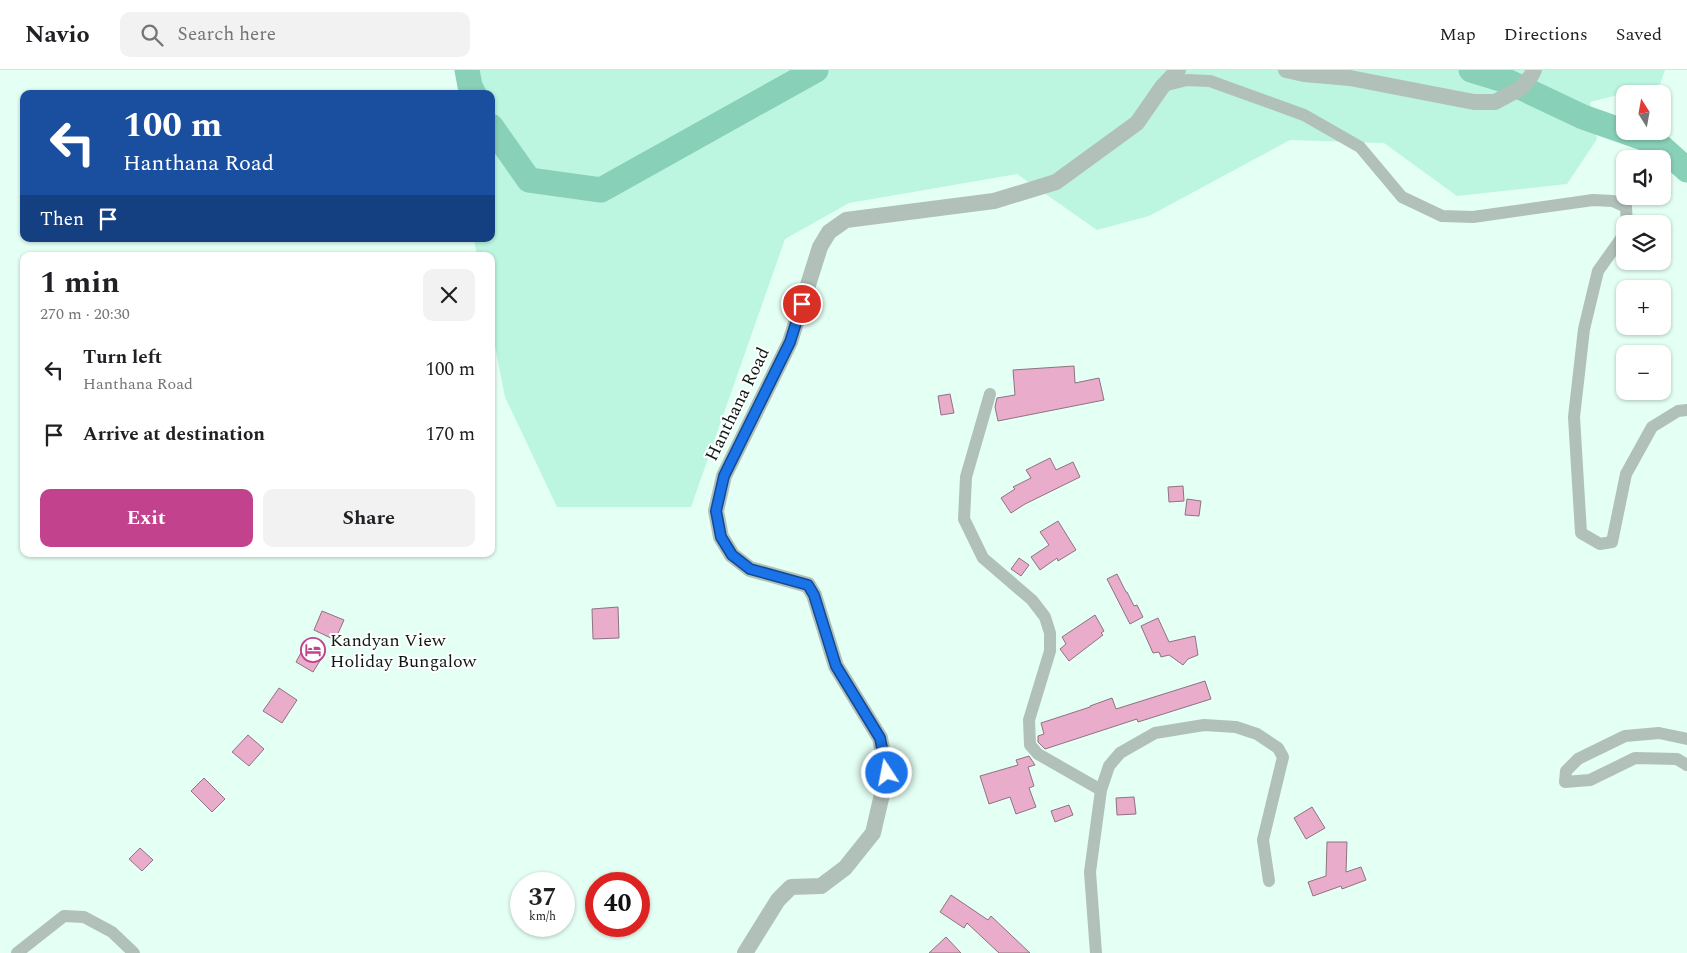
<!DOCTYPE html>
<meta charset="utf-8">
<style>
body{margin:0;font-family:Spectral,serif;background:#f2f2f2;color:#202124;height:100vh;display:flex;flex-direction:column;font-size:19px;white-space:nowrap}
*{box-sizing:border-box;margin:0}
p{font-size:16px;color:#757577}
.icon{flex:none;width:28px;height:28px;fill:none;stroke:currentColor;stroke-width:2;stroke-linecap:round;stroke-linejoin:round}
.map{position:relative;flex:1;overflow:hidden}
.side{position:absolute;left:20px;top:182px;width:475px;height:305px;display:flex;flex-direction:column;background:#fff;border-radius:10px;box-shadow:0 1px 4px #0004}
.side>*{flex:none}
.top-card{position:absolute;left:20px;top:20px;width:475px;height:152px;border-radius:10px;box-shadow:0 1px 4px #0004;background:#1a4fa0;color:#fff;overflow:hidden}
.needle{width:32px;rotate:349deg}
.tools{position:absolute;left:1616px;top:15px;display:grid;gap:10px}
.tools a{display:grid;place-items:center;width:55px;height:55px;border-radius:10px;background:#fff;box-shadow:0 1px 4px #0004;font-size:25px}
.speed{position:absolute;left:510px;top:802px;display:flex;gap:10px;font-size:25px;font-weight:700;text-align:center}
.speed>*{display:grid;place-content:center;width:65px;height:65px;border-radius:50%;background:#fff;box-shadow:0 1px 4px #0004;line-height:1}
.speed small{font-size:12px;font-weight:400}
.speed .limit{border:8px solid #d22;background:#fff;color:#111}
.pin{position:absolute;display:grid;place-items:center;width:42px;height:42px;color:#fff;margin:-21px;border:2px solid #fff;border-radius:50%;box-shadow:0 1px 5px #0007}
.me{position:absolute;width:55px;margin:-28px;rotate:349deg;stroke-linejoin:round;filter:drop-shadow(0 0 4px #0008)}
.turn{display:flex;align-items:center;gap:18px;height:105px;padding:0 20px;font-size:22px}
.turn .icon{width:65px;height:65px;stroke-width:2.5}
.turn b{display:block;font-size:35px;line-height:42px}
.then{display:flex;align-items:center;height:48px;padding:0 20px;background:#0003;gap:10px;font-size:19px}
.round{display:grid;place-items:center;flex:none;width:52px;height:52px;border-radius:10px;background:#f2f2f2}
.headline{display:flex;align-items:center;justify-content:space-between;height:85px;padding:0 20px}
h1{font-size:30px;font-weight:700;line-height:38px}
.action{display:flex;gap:10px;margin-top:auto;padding:10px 20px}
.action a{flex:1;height:58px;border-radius:10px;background:#c2428d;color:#fff;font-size:20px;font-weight:700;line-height:58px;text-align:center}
.action a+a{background:#f2f2f2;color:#202124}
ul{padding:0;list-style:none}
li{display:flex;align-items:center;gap:15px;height:65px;padding:0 20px}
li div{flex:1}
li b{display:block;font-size:19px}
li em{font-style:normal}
header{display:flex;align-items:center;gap:30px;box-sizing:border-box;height:70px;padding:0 25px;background:#fff;border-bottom:1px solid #e0e0e0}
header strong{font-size:24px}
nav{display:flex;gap:28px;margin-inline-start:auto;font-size:18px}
.search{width:350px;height:45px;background:#f2f2f2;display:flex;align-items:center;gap:12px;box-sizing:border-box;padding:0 18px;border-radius:10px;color:#757577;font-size:19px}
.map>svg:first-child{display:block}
.green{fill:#bcf5e0}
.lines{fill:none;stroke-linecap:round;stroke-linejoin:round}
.river{stroke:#88d0b7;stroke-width:25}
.building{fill:#e9acca;stroke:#8e7380}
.minor{stroke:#b2c0ba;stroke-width:12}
.tertiary{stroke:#b2c0ba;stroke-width:16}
.route-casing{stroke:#114b97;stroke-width:12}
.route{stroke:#1a73e8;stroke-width:9}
.labels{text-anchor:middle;stroke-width:4;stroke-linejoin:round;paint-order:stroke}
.street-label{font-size:18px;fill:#0d1915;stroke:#fff}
.poi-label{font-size:18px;fill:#0d1915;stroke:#fff;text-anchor:start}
</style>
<header>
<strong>Navio</strong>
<div class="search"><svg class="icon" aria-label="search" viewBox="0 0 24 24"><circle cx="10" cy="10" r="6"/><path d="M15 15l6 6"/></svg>Search here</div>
<nav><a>Map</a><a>Directions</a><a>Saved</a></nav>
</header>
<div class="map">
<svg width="1687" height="883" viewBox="0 0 1687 883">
<rect width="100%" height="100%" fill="#e4fff4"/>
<polygon class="green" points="475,0 1665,0 1660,14 1590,32 1597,69 1567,114 1457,126 1384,73 1290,70 1149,146 1097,160 1017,104 849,133 785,169 691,437 557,437 505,327 491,256 491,186 477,186 474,169 491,169 491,24 468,24"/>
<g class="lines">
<g class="river">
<polyline points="467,0 470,16 474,24"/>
<polyline points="1471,0 1507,11 1583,47 1657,73 1687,100"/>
<polyline points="491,56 529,110 601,120 816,0"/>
</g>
</g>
<g class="building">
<polygon points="1074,296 1075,313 1099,308 1104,330 998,351 995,337 997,328 1015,325 1013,300"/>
<polygon points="950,324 954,343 941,345 938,326"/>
<polygon points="1050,388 1056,400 1073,392 1080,407 1025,434 1011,443 1001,428 1015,419 1013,417 1031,408 1026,400"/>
<polygon points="1183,416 1184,431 1169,432 1168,417"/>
<polygon points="1187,429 1201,431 1199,446 1185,445"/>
<polygon points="1058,451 1076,480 1058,491 1057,488 1040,500 1031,487 1049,475 1040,462"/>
<polygon points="1019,488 1029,495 1021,506 1011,499"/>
<polygon points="1117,504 1126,522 1127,522 1134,536 1137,535 1143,547 1130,554 1107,509"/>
<polygon points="618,537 619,568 593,569 592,539"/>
<polygon points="322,541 344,550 335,570 314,560"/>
<polygon points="1095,545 1104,561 1101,563 1103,565 1069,591 1060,579 1066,574 1062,567"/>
<polygon points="1158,548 1169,572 1195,566 1198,585 1188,589 1183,595 1169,585 1161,587 1159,582 1153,583 1141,556"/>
<polygon points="303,579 321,589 313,602 296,592"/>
<polygon points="1205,611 1211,629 1138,652 1137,649 1045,679 1038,672 1038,666 1044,664 1041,653 1090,637 1090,636 1112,628 1116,639"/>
<polygon points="279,618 297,630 282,653 263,641"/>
<polygon points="248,665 264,679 249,696 232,682"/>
<polygon points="1029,686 1035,695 1028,697 1034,716 1029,718 1036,737 1016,744 1010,727 989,734 980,706 1018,695 1016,690"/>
<polygon points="204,708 225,729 212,742 191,721"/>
<polygon points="1134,727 1136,744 1117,745 1116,728"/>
<polygon points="1069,735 1073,745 1055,752 1051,741"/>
<polygon points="1312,737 1325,758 1306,769 1294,748"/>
<polygon points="1327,772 1347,772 1346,802 1361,797 1366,810 1342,819 1341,816 1313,826 1308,812 1326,806"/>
<polygon points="140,778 153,790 142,801 129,789"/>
<polygon points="951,825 988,850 991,846 1030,883 999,883 967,853 964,858 940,842"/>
<polygon points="946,867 961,883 929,883"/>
</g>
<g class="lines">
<g class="minor">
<polyline points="1163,16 1187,10 1210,11 1304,45 1360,77 1402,127 1442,146 1473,147 1593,130 1613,131 1626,137 1627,154"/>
<polyline points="1625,163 1598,201 1584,259 1574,347 1581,463 1600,474 1612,472 1626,404 1652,357 1678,341 1687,340"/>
<polyline points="990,324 966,407 964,449 983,488 1032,530 1045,547 1050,563 1050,581 1029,650 1030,675 1038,684 1101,720"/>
<polyline points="1687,669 1659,663 1625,666 1578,689 1566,701 1565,712 1590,710 1635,688 1677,689 1687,695"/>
<polyline points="17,883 64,846 84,847 112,862 134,883"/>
<polyline points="1096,883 1090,802 1101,720 1109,696 1120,683 1155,663 1204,655 1236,657 1257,664 1278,678 1283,687 1263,770 1269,811"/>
</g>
<g class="tertiary">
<polyline points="1286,0 1304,4 1350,8 1474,32 1495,32 1521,18 1531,6 1534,0"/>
<polyline points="745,883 778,830 791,817 821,816 845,798 873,763 887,703 880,668 836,596 814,525 808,515 750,499 732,485 721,467 716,441 724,406 790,272 820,177 829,162 846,150 994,131 1056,112 1137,53 1162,17 1178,0"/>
</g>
</g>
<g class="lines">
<defs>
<polyline id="route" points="802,234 790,272 724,406 716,441 721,467 732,485 750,499 808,515 814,525 836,596 880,668 887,703"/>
</defs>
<use href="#route" class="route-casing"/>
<use href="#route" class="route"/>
</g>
<defs>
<symbol id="hotel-ring" viewBox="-11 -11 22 22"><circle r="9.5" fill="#fff" stroke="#c2428d" stroke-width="1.5"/><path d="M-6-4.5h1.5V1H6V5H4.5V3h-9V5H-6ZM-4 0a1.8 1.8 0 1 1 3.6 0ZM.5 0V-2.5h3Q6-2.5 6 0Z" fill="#c2428d"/></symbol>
</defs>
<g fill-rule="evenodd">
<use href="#hotel-ring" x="299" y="566" width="28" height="28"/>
</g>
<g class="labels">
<g class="street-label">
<text transform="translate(737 334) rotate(-64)" y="6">Hanthana Road</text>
</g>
<g class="poi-label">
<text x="330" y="576">Kandyan View<tspan x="330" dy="21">Holiday Bungalow</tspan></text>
</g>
</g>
</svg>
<div class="tools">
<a><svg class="needle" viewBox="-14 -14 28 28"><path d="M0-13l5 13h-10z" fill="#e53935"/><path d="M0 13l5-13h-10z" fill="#757577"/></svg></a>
<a><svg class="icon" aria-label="sound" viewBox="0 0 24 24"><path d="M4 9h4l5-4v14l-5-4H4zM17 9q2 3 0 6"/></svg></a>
<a><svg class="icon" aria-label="layers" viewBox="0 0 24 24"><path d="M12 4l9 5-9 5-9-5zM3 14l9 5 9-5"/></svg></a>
<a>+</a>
<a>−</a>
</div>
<div class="speed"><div>37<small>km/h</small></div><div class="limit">40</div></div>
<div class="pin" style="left:802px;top:234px;background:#d93025"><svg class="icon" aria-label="arrive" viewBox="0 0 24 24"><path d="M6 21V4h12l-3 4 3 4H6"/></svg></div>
<svg class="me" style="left:887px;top:703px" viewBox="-20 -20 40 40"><circle r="17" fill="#1a73e8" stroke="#fff" stroke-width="3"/><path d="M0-11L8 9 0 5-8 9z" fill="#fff"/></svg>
<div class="top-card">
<div class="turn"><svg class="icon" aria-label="left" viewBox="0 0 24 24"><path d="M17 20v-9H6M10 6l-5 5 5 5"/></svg><div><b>100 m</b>Hanthana Road</div></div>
<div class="then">Then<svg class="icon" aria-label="arrive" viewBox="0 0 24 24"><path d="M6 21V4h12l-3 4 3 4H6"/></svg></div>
</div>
<section class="side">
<div class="headline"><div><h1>1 min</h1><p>270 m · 20:30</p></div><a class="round"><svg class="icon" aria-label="close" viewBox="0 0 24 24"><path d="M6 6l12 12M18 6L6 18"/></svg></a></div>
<ul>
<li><svg class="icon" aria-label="left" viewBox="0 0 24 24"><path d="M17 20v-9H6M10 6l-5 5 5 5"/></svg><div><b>Turn left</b><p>Hanthana Road</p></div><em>100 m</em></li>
<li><svg class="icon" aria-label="arrive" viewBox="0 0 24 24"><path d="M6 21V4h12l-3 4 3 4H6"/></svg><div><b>Arrive at destination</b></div><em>170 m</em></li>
</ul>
<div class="action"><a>Exit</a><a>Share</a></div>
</section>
</div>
